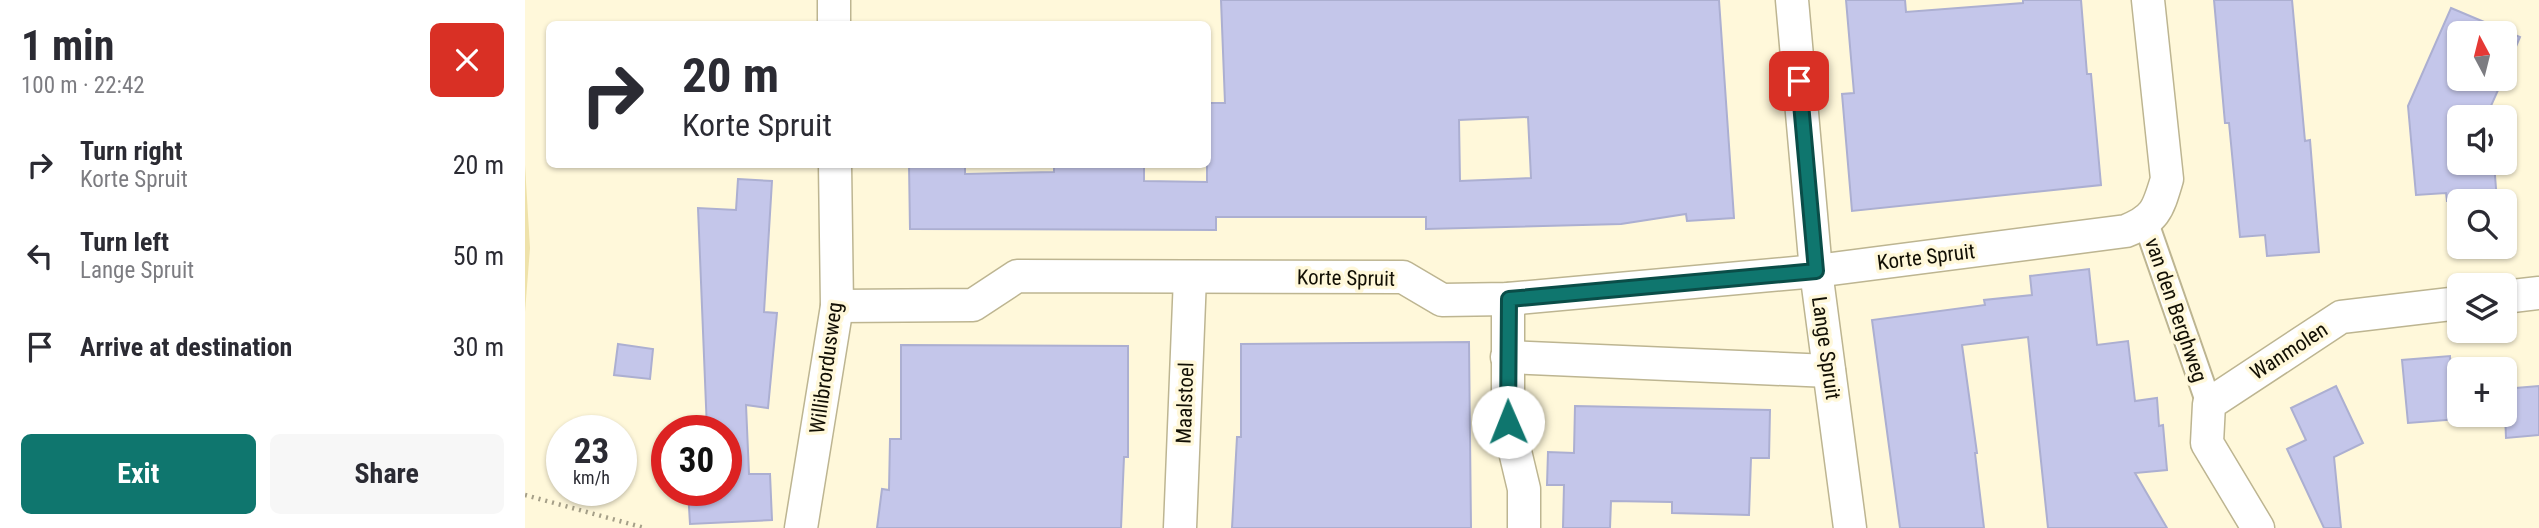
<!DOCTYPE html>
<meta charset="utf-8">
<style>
body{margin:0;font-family:"Roboto Condensed",sans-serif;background:#f7f7f7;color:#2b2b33;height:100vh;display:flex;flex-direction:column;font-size:26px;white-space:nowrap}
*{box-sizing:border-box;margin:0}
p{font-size:23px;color:#7c7c81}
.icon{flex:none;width:38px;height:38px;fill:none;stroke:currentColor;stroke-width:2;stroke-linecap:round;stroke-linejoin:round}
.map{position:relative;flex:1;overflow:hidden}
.drawer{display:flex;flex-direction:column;background:#fff;width:525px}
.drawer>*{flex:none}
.hud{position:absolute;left:21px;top:21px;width:665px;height:147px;border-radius:10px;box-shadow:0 2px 5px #0004;background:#fff;color:#2b2b33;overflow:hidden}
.needle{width:46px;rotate:353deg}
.controls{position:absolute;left:1922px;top:21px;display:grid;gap:14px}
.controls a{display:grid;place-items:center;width:70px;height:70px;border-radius:10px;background:#fff;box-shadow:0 2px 5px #0004;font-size:35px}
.speed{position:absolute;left:21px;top:415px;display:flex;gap:14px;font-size:35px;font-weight:700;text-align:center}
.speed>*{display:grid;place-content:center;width:91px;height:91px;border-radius:50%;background:#fff;box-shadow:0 2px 5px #0004;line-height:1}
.speed small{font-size:18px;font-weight:400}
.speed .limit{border:10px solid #d22;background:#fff;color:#111}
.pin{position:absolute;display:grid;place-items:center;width:60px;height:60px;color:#fff;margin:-30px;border-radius:14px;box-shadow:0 4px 10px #0006}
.me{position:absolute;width:77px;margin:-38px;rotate:359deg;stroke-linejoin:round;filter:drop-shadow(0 0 5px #0008)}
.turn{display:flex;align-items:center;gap:24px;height:147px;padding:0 21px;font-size:32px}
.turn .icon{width:91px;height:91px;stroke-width:2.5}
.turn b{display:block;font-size:49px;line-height:60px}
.round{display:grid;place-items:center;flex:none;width:74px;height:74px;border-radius:10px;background:#f7f7f7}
.overview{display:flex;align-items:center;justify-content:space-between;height:119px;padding:0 21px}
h1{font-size:42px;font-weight:700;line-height:52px}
.cta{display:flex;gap:14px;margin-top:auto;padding:14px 21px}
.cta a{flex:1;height:80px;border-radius:10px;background:#0f766e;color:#fff;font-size:28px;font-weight:700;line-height:80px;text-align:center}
.cta a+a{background:#f7f7f7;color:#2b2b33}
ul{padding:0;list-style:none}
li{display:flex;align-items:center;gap:21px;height:91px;padding:0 21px}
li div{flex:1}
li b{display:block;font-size:26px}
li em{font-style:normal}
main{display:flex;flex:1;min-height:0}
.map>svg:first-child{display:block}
.green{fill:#efe2aa}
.building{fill:#c4c6ea;stroke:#acafd1;stroke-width:2;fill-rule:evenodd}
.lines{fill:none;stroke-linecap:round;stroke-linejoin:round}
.pedestrian-casing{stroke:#bdb591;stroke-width:28}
.minor-casing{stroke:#bdb591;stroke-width:35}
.path{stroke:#a59f88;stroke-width:4.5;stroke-dasharray:2 5;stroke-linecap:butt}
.pedestrian{stroke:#fff;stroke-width:24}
.minor{stroke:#fff;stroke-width:32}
.route-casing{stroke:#0a4d48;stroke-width:18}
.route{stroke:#0f766e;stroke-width:12}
.labels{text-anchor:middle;stroke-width:7;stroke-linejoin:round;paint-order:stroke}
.street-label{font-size:21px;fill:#120f04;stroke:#fff8da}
</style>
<main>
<section class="drawer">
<div class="overview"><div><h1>1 min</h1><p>100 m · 22:42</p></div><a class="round" style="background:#d93025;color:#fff"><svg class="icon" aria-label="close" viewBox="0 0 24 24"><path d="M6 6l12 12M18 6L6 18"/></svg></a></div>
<ul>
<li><svg class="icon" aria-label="right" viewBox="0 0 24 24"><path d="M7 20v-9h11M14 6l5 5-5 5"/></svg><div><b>Turn right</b><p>Korte Spruit</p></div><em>20 m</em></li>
<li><svg class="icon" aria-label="left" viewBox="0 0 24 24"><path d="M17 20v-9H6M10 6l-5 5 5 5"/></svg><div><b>Turn left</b><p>Lange Spruit</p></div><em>50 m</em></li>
<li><svg class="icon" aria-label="arrive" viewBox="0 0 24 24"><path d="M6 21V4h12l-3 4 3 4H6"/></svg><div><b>Arrive at destination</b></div><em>30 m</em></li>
</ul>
<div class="cta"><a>Exit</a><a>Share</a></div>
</section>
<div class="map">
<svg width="2014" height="528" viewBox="0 0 2014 528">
<rect width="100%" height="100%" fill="#fff8da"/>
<polygon class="green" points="0,165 5,248 0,312"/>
<g class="building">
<path d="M696 0H1194L1209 218 1162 221 1161 214 1096 224 901 229V217H691V230L385 229 384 164H440V174L529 172V164H619V181L682 182V103H700ZM1003 117 1006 178 935 181 934 120Z"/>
<polygon points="1321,0 1380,0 1381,12 1498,3 1498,0 1556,0 1562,74 1566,74 1576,185 1327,211 1317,94 1329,93"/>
<polygon points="1689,0 1767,0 1780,141 1785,140 1794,252 1742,256 1740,235 1715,237 1704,123 1700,123"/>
<polygon points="1926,8 1995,37 1979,75 1979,33 1934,33 1934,79 1978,79 1961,117 1934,117 1934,163 1942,163 1941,165 1969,163 1972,201 1922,201 1921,193 1891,195 1883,106"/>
<polygon points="213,179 247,181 239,312 252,313 243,408 221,405 224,474 245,474 247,520 165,524 163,490 201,490 201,430 182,430 173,208 211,210"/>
<polygon points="1564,269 1572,345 1603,341 1610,401 1632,398 1634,426 1638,425 1642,470 1610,473 1642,528 1523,528 1503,337 1437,345 1452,453 1450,453 1459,528 1375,528 1347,320 1460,305 1459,300 1507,295 1505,276"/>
<polygon points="944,342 946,528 707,528 712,437 716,437 716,344"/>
<polygon points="93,344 128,349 125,379 89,375"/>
<polygon points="376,345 603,346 603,457 599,457 596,528 352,528 357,489 364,490 365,439 376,439"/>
<polygon points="1925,356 1926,372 1934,371 1934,415 1973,416 1883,423 1877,360"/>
<polygon points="1811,386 1838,443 1809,457 1816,528 1799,528 1762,449 1781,440 1766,408"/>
<polygon points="2014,386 2014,435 1981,438 1979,389"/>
<polygon points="1050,406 1245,410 1244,458 1226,458 1224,515 1147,513 1147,502 1086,501 1085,528 1038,528 1039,485 1022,485 1023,452 1049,453"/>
</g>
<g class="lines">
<defs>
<polyline id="pedestrian" points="1621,223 1684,404"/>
<g id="minor">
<polyline points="309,0 309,24"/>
<polyline points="1267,0 1291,271 1325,528"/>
<polyline points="1979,297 2014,293"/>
<polyline points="983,299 983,422 999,489 999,528"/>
<path d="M312 306 448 305 492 276 878 277 917 300 983 299 1291 271 1601 231C1631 219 1633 209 1642 179L1623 0"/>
<polyline points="982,357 1304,371"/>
<polyline points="276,528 312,306 310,164"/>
<polyline points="655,528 665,277"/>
<polyline points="1733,528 1682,443 1684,404 1816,317 1934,303"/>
</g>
</defs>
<use href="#pedestrian" class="pedestrian-casing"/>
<use href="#minor" class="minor-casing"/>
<polyline class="path" points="0,495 120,528"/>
<use href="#pedestrian" class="pedestrian"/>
<use href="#minor" class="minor"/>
</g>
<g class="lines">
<defs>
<polyline id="route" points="983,422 984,299 1291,271 1274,81"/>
</defs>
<use href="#route" class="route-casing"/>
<use href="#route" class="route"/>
</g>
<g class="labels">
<g class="street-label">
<text transform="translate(1401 257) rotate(-7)" y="7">Korte Spruit</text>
<text transform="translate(821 278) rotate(1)" y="7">Korte Spruit</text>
<text transform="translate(1651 310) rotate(71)" y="7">van den Berghweg</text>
<text transform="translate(1301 348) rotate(82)" y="7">Lange Spruit</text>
<text transform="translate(1764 351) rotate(-33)" y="7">Wanmolen</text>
<text transform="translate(301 368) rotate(-82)" y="7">Willibrordusweg</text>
<text transform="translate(660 403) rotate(-88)" y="7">Maalstoel</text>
</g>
</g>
</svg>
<div class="controls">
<a><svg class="needle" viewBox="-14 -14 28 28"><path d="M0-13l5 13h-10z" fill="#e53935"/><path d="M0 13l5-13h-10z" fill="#7c7c81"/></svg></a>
<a><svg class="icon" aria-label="sound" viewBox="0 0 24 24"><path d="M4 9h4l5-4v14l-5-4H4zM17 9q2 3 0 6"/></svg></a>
<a><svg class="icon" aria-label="search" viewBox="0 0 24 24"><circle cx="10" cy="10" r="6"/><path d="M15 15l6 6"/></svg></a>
<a><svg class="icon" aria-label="layers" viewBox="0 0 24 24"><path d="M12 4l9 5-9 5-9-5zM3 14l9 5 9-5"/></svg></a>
<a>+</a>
</div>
<div class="speed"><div>23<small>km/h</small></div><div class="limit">30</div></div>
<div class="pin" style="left:1274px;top:81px;background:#d93025"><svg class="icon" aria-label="arrive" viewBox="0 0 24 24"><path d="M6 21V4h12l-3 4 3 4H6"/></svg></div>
<svg class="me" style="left:983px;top:422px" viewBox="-20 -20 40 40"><circle r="19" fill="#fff"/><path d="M0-13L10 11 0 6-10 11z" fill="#0f766e"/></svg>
<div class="hud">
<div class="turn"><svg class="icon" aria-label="right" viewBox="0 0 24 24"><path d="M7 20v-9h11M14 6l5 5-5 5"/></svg><div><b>20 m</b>Korte Spruit</div></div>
</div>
</div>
</main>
